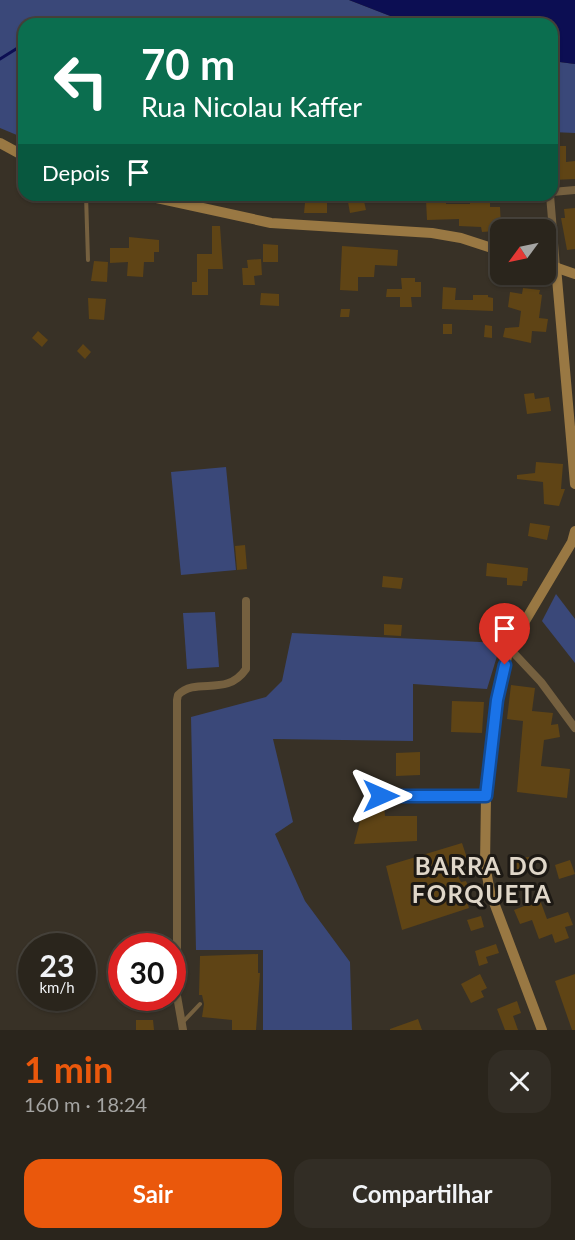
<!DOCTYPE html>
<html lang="pt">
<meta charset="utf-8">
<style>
body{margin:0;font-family:Lato,sans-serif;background:#322d25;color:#f1f3f6;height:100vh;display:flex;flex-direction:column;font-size:22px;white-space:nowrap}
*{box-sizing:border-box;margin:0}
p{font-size:20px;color:#a5a5a3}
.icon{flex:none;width:33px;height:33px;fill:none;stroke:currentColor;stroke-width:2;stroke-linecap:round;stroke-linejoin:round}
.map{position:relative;height:1030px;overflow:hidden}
.panel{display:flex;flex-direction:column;background:#2a251c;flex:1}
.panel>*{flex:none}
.top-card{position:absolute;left:18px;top:18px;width:540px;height:183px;border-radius:18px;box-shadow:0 2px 4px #0004,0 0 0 2px #46423b;background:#0b6e4f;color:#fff;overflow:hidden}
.needle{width:39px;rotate:237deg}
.buttons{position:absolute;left:490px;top:219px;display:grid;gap:12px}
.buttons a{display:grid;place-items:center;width:66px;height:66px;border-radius:12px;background:#2a251c;box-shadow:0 2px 4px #0004,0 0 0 2px #46423b;font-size:30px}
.speed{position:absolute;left:18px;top:933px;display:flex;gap:12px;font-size:30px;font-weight:700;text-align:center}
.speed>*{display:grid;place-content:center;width:78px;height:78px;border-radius:50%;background:#2a251c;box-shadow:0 2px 4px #0004,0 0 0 2px #46423b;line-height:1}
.speed small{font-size:15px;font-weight:400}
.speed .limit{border:9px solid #d22;background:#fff;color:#111}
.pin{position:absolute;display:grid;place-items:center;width:51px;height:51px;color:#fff;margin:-62px -26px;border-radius:50% 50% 50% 0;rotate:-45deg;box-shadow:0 0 6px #0007}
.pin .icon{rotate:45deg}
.me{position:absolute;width:66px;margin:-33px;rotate:90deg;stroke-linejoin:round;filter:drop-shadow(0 0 4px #0008)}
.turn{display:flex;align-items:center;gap:21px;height:126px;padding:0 24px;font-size:27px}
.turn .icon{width:78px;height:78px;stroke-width:2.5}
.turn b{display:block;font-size:42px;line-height:51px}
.then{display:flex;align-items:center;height:57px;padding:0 24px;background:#0003;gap:12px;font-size:22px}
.round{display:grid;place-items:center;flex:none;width:63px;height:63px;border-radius:18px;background:#322d25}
.summary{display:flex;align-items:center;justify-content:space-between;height:102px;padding:0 24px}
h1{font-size:36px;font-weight:700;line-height:45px;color:#ea580c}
.cta{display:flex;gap:12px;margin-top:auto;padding:12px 24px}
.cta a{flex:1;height:69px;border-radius:18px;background:#ea580c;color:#fff;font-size:24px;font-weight:700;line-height:69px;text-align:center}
.cta a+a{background:#322d25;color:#f1f3f6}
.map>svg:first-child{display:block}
.green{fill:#3a4879}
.water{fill:#0c0e53}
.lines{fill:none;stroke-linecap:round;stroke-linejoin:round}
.stream{stroke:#0c0e53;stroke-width:3}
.building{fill:#5f4415}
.service{stroke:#75603f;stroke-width:4}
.minor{stroke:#75603f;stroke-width:8}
.secondary{stroke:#997843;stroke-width:10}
.route-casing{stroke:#114b97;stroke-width:15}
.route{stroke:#1a73e8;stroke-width:10}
.labels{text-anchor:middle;stroke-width:6;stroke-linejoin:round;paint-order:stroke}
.district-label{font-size:24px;font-weight:bold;letter-spacing:1.5px;fill:#e0d7c9;stroke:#1d1914}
</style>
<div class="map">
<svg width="575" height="1030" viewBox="0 0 575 1030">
<rect width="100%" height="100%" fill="#383126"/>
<g class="green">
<polygon points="0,0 349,0 411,24 24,24 24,138 0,128"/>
<polygon points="552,61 575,64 575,133 552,132"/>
<polygon points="226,467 236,570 181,575 171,472"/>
<polygon points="556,594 575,619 575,663 542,621"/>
<polygon points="215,612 219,667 187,669 183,613"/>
<polygon points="292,633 501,643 487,689 413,684 413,741 273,739 293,822 275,834 305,901 350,962 352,1030 263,1030 263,950 196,950 191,717 266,697 282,681"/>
</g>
<polygon class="water" points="349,0 575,0 575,64 552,61 552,24 411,24"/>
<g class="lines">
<polyline class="stream" points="0,59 24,44"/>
</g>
<g class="building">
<polygon points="558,146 566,146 566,162 575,161 575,179 552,180 552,164 558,164"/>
<polygon points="310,195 327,195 327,213 304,213 305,203 309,203"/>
<polygon points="470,195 490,195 490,207 500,207 501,227 495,227 495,231 482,232 481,227 459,226 459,219 427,220 426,200 446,200 446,204 470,204"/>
<polygon points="363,197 366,210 350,213 348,202"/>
<polygon points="575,208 575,249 567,250 561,218 565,218 564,209"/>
<polygon points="524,221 524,230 514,230 514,222"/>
<polygon points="212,226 220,226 223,269 208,269 208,295 192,295 192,282 197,282 197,254 212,254"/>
<polygon points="129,237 159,240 159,252 154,252 154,262 144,262 143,277 127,276 128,262 110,263 110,248 129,248"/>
<polygon points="263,244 278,245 278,262 263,262"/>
<polygon points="342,246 398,250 397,266 375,265 374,277 358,277 358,291 340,290"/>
<polygon points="261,259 262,275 254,276 255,285 243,285 242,268 248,268 247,260"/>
<polygon points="94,261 108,262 107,282 91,281"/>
<polygon points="401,278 415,278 415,282 421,282 421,297 411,297 412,307 400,307 400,297 386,297 387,289 402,289"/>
<polygon points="443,287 456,288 455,300 473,300 473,295 488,295 488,297 493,298 493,311 442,309"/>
<polygon points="523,288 540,290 539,294 542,295 539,318 548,319 546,332 532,331 531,343 503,337 505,328 519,327 521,311 508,307 510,292 522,294"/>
<polygon points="261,293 279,294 279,306 260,305"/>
<polygon points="88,298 106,299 104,320 89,319"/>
<polygon points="341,309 350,309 349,317 340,317"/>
<rect x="443" y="324" width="9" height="10"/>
<polygon points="485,325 492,326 492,338 484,337"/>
<polygon points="38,331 48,340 42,347 32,338"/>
<polygon points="83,344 91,352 85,359 77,351"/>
<polygon points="534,393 535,399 549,397 551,411 527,414 524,394"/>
<polygon points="536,462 563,464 561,489 565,489 559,506 544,504 543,482 517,479 517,475 535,473"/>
<polygon points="530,523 550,526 547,540 528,536"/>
<polygon points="245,545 247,569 237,570 235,546"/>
<polygon points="487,563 528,568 527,581 523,581 522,586 507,585 507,578 486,576"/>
<polygon points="383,576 403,578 401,589 382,587"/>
<polygon points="384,624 402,625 401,636 384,635"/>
<polygon points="511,685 535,688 532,711 553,713 551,725 558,724 560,737 544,740 541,766 570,769 567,798 517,792 523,721 507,719"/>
<polygon points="452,701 484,702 482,733 451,732"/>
<polygon points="420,752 420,775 396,776 396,753"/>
<polygon points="384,806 385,816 417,816 417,841 354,844 362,814 377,814 376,807"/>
<polygon points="462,843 467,858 451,863 461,882 466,881 471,893 465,896 469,908 402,930 386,866"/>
<polygon points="529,857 532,868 511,873 509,859"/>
<polygon points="570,860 575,874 559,879 555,865"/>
<polygon points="540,900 547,919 568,912 573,925 565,927 569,938 555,943 552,934 539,939 532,920 520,924 514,910"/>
<polygon points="481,916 484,927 471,931 467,920"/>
<polygon points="496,944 499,953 486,957 488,963 479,966 475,951"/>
<polygon points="258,954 258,973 260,973 256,1030 232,1030 232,1020 202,1017 204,1004 202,995 199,995 200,956"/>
<polygon points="480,974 487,988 481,991 484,997 471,1003 461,984"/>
<polygon points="575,974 575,1030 572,1030 555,981"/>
<polygon points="517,1001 521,1013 513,1016 518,1030 505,1030 497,1009"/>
<polygon points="418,1019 422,1030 390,1030 390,1029"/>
<polygon points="136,1020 153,1020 154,1030 136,1030"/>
</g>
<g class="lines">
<g class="service">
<polyline points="86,195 88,260"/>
<polyline points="183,1022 200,1004"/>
</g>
<g class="minor">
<polyline points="552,192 575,190"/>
<polyline points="550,195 556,267"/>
<polyline points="509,648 541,682 575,728"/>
<polyline points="381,796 486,796"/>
<path d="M183 1030 177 996V700L178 695C197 676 226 698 246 669V601"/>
</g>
<g class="secondary">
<polyline points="0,143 24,156"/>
<polyline points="143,195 271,223 432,233 461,238 501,251"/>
<polyline points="546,264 575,274"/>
<polyline points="556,267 575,484"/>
<polyline points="542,1030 490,892 485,865 486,796 497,700 509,648 572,542 575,531"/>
</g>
</g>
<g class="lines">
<defs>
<polyline id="route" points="381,796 486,796 497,700 505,665"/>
</defs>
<use href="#route" class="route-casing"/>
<use href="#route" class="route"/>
</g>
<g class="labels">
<g class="district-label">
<text x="482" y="875">BARRA DO<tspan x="482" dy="28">FORQUETA</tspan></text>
</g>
</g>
</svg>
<div class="buttons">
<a><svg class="needle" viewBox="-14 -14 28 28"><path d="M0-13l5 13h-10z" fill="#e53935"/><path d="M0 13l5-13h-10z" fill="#a5a5a3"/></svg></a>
</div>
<div class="speed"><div>23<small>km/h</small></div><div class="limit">30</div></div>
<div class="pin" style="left:505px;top:665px;background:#d93025"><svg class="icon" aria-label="arrive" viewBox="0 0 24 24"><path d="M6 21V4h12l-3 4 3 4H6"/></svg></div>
<svg class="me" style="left:381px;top:796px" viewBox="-20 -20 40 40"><path d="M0-17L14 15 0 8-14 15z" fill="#1a73e8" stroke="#fff" stroke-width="4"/></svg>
<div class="top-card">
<div class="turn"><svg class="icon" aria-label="left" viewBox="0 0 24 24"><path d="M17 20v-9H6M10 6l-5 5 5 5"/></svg><div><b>70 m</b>Rua Nicolau Kaffer</div></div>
<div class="then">Depois<svg class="icon" aria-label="arrive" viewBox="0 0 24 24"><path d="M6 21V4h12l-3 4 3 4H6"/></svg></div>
</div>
</div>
<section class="panel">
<div class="summary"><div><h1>1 min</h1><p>160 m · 18:24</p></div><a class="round"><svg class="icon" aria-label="close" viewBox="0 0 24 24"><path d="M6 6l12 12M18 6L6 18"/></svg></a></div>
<div class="cta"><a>Sair</a><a>Compartilhar</a></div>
</section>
